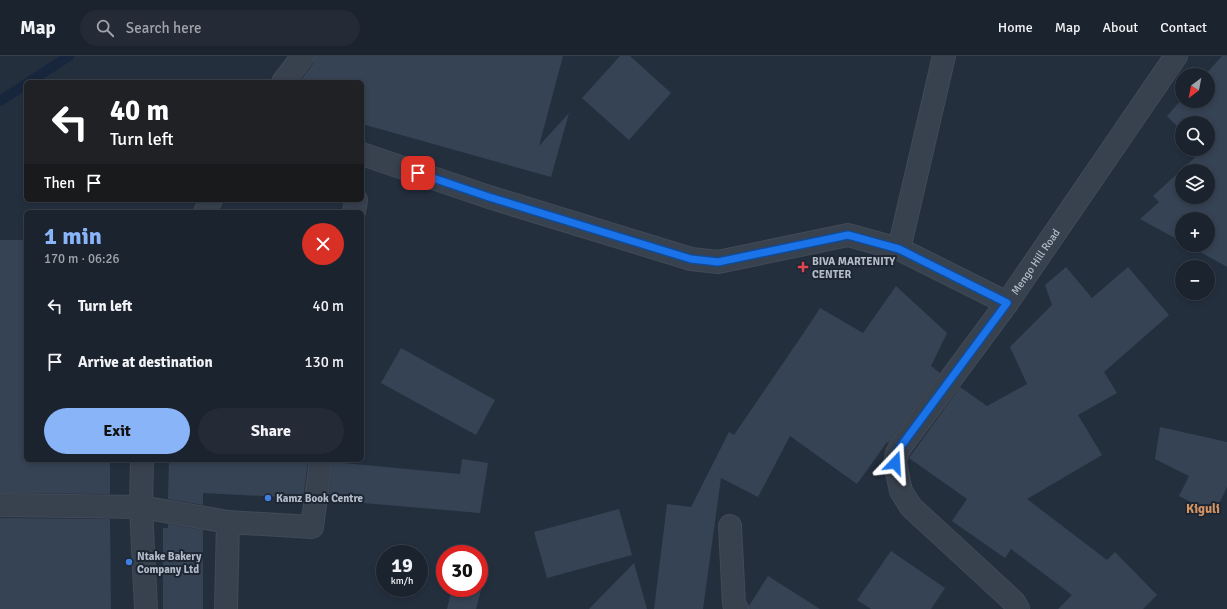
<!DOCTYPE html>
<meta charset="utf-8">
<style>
body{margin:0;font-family:Signika,sans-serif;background:#242b36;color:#f1f3f6;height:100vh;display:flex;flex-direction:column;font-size:15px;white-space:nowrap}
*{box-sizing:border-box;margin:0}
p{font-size:13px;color:#a0a4aa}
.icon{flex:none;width:22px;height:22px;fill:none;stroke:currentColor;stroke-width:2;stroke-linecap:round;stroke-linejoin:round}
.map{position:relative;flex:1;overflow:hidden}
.panel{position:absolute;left:24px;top:154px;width:340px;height:252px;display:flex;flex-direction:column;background:#1b232e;border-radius:6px;box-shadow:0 2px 6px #0003,0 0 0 1px #39404a}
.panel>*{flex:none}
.hud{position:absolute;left:24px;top:24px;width:340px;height:122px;border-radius:6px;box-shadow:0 2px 6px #0003,0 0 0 1px #39404a;background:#202124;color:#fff;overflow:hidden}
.needle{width:26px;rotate:212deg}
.buttons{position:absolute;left:1175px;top:12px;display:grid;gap:8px}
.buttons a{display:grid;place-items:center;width:40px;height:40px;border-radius:50%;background:#1b232e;box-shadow:0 2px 6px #0003,0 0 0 1px #39404a;font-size:20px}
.speed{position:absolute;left:376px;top:489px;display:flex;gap:8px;font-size:20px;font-weight:700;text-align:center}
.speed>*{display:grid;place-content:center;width:52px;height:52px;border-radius:50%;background:#1b232e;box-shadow:0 2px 6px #0003,0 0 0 1px #39404a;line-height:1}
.speed small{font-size:10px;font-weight:400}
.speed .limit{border:6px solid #d22;background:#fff;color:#111}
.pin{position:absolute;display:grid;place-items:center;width:34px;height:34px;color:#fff;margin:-17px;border-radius:8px;box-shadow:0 2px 6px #0006}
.me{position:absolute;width:44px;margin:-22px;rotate:20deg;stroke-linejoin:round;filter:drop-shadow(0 0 3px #0008)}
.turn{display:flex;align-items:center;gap:14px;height:84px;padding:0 20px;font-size:18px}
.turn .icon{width:52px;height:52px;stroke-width:2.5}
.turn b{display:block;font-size:28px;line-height:34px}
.then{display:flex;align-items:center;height:38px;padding:0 20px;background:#0003;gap:8px;font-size:15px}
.round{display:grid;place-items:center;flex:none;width:42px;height:42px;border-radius:21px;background:#242b36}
.summary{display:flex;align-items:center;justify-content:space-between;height:68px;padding:0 20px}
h1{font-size:24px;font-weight:800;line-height:30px;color:#8ab4f8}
.button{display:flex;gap:8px;margin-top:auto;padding:8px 20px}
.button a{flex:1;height:46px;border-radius:24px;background:#8ab4f8;color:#111;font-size:16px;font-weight:800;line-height:46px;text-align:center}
.button a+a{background:#242b36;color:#f1f3f6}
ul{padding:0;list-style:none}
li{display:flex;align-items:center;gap:12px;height:56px;padding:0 20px}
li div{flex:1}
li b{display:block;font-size:15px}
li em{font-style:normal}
header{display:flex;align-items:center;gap:24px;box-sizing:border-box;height:56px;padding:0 20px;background:#1b232e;border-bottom:1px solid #39404a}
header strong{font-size:19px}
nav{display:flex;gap:22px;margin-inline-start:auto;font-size:14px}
.search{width:280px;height:36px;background:#242b36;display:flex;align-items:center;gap:10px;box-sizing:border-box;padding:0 14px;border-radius:22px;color:#a0a4aa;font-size:15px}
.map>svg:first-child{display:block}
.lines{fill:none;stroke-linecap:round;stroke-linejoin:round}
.stream{stroke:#17263c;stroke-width:10}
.building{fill:#364354;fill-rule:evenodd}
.minor-casing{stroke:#414a57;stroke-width:24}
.minor{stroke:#38414e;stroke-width:22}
.route-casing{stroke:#114b97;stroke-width:10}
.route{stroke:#1a73e8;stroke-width:7}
.health-dot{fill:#e0444e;stroke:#1d2633;stroke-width:1.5}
.shop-dot{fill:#3f7fe0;stroke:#1d2633;stroke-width:1.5}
.labels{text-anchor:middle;stroke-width:4;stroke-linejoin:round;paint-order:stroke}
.poi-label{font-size:11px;font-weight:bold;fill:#b4bcc9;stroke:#1d2633;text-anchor:start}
.street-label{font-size:11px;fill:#b4bcc9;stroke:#1d2633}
.quarter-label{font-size:13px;font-weight:bold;fill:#d59563;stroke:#1d2633}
</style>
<header>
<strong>Map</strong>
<div class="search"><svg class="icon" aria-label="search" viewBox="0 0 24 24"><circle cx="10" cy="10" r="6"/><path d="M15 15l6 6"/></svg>Search here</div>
<nav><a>Home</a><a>Map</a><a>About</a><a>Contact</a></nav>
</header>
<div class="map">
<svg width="1227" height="553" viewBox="0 0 1227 553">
<rect width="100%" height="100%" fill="#242f3e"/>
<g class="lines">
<g class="stream">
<polyline points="29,26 69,0"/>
<polyline points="0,45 26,28"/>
</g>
</g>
<g class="building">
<polygon points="315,0 563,0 539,90 569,57 551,121 362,68 362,26 299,26 313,8"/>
<polygon points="620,0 630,0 671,37 629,84 582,42"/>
<path d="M1222 0H1227V211L1188 189H1208V163H1182V186L1140 163 1159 146 1153 140 1202 95 1200 93H1208V67H1182V75L1167 60 1182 43V45H1208V19H1205ZM1182 115H1208V141H1182Z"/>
<polygon points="0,184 26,184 26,404 110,404 110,438 0,437"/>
<polygon points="1066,211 1092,242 1128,211 1169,259 1104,316 1117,337 1078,359 1102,399 1027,443 1107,504 1115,496 1157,539 1143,553 1058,553 1072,539 1011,493 1005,502 952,465 967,443 909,402 960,331 987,350 1027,328 1010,291 1052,249 1045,229"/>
<polygon points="896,230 947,277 931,310 940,317 888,387 887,386 857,428 790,380 758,441 721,422 703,553 654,553 667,448 691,451 729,376 734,379 809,269 820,252 863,277"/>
<polygon points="401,292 495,344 476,379 381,327"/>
<polygon points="1160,371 1227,386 1227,431 1214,458 1179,440 1189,420 1155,403"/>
<polygon points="462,403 488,407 480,457 328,444 333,406 460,418"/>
<polygon points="169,404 308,405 303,442 203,437 203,449 168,443"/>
<polygon points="619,453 632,499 547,522 534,476"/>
<polygon points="0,462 110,463 111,553 0,553"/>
<polygon points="168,468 203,474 203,553 163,553 163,472 168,472"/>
<polygon points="891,495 945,532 931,553 871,553 857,544"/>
<polygon points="634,507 647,553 589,553"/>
<polygon points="479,517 485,519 476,553 447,553 452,532 479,532"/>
<polygon points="768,520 820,553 749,553 749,550"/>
</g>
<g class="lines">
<defs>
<g id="minor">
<polyline points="283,26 303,0"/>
<polyline points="362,98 489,141 691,203 718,206 848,179 899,193 1007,247"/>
<polyline points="205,156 211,144"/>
<polyline points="354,156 356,144"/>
<polyline points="899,193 944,0"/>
<polyline points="142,404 141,451 146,553"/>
<polyline points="0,449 141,451 228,466"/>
<polyline points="730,470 734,548 737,553"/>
<polyline points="226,553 228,466 312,471 321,404"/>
<path id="s1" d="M1018 553 1014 546 911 451 901 435 895 407 897 397 901 390 1007 247 1176 0"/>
</g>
</defs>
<use href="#minor" class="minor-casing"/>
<use href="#minor" class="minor"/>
</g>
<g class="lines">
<defs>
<polyline id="route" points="418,117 489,141 691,203 718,206 848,179 899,193 1007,247 901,390 897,397 895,407"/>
</defs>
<use href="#route" class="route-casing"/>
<use href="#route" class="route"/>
</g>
<path class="health-dot" d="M801 205h4v4h4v4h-4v4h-4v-4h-4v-4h4z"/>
<g class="shop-dot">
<circle cx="268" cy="442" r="4"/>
<circle cx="129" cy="506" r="4"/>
</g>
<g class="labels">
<g class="poi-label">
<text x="812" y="209">BIVA MARTENITY<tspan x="812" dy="13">CENTER</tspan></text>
<text x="276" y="446">Kamz Book Centre</text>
<text x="137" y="504">Ntake Bakery<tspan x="137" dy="13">Company Ltd</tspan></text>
</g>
<g class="street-label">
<text dy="4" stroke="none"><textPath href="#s1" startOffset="442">Mengo Hill Road</textPath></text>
</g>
<g class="quarter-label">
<text x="1203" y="457">Kiguli</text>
</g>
</g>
</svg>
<div class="buttons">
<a><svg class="needle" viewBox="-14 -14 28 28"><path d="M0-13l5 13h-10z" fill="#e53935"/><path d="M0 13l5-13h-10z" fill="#a0a4aa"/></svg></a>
<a><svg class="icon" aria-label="search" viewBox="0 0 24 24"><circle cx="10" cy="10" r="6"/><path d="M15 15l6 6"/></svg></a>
<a><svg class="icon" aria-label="layers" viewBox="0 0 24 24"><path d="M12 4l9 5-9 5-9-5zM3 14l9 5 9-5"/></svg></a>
<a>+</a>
<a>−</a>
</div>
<div class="speed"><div>19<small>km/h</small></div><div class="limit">30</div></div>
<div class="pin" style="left:418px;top:117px;background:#d93025"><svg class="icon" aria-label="arrive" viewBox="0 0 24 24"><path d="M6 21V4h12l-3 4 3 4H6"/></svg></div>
<svg class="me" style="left:895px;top:407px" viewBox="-20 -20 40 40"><path d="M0-17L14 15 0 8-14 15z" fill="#1a73e8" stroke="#fff" stroke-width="4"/></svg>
<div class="hud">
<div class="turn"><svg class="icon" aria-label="left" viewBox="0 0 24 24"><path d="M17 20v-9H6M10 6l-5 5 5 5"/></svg><div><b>40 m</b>Turn left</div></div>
<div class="then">Then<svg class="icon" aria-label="arrive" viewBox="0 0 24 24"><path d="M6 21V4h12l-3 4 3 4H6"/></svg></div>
</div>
<section class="panel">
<div class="summary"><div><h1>1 min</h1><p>170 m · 06:26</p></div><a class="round" style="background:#d93025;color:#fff"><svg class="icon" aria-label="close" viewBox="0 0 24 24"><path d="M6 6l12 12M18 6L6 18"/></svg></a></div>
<ul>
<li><svg class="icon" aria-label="left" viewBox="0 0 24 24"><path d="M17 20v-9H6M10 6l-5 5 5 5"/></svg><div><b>Turn left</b></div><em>40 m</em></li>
<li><svg class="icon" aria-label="arrive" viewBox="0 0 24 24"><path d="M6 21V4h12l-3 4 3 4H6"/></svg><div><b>Arrive at destination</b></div><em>130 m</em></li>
</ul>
<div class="button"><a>Exit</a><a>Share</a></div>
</section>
</div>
